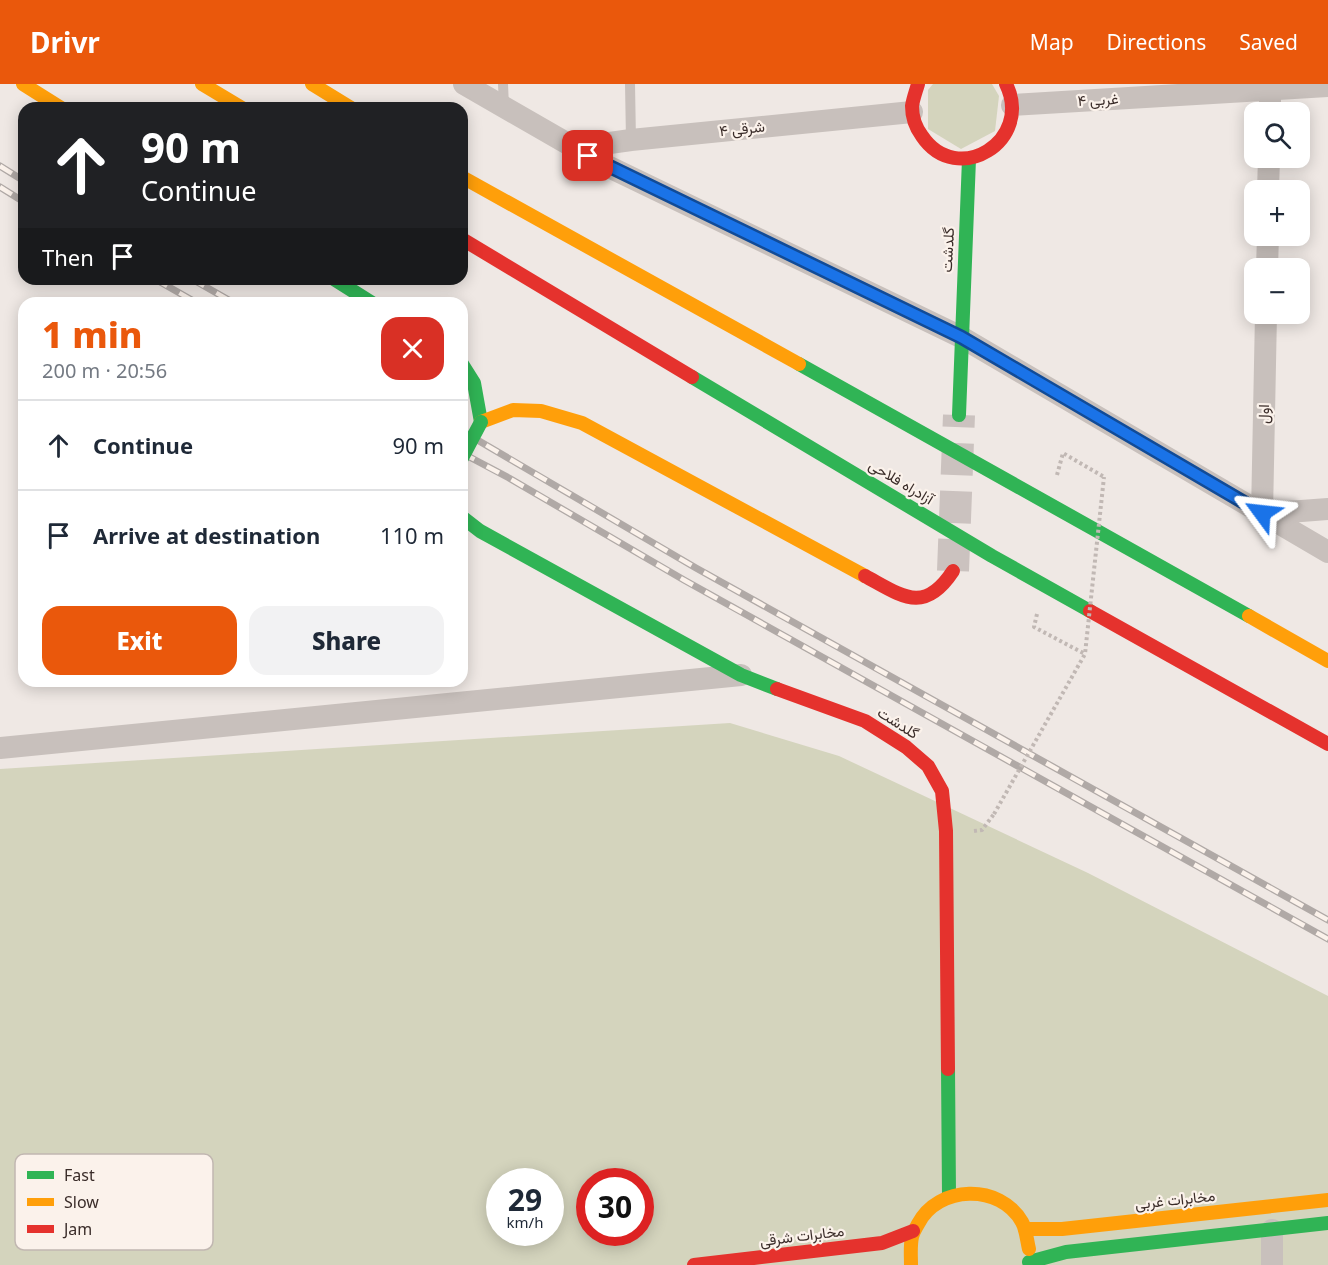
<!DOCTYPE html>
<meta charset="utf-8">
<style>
body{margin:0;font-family:"Noto Sans",Vazirmatn,sans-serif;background:#f2f2f3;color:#1f2937;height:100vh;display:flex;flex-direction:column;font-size:22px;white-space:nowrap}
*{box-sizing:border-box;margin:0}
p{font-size:20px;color:#747a83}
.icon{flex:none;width:33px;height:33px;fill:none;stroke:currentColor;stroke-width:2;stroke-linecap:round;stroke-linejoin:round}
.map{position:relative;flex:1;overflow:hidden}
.sheet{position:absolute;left:18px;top:213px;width:450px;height:390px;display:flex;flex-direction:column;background:#fff;border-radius:18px;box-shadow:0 3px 15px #0003}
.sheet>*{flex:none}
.guide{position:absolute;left:18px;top:18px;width:450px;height:183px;border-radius:18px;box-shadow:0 3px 15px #0003;background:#202124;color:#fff;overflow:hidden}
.fabs{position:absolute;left:1244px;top:18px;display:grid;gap:12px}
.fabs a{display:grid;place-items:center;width:66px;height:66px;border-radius:12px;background:#fff;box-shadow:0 3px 15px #0003;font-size:30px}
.speed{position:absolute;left:486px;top:1084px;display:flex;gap:12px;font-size:30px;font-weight:700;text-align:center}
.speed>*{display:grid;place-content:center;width:78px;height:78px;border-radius:50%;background:#fff;box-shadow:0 3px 15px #0003;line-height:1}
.speed small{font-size:15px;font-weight:400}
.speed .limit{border:9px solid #d22;background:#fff;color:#111}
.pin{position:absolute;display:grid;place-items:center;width:51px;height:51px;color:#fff;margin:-26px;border-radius:12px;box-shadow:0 3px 9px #0006}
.me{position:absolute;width:66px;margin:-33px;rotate:300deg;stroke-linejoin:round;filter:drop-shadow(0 0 4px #0008)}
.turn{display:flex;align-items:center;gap:21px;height:126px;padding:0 24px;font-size:27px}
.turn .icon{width:78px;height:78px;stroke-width:2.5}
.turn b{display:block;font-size:42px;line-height:51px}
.then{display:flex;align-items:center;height:57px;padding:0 24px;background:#0003;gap:12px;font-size:22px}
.round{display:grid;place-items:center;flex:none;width:63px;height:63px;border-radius:18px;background:#f2f2f3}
.headline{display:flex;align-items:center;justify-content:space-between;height:102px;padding:0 24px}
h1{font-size:36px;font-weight:800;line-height:45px;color:#ea580c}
.primary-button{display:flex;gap:12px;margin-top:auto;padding:12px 24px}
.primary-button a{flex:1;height:69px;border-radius:18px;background:#ea580c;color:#fff;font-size:24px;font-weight:800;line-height:69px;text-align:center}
.primary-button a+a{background:#f2f2f3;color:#1f2937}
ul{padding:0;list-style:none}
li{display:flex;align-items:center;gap:18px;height:90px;padding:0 24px;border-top:2px solid #e0e1e3}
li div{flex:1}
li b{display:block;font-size:22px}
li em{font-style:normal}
header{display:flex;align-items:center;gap:36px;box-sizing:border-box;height:84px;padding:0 30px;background:#ea580c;color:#fff}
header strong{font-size:28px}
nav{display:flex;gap:33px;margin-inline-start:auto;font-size:21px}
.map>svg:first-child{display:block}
.green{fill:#d4d4bd;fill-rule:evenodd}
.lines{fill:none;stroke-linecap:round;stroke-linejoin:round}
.secondary-tunnel{stroke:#cbc2bf;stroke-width:32;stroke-dasharray:32 16;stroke-linecap:butt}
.path{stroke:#c1b8b4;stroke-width:4;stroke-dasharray:3 3;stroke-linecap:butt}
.lane{stroke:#c8c0bc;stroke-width:10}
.street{stroke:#c8c0bc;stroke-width:22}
.fast{stroke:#30b455;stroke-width:14}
.slow{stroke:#ff9f0a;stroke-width:14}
.jam{stroke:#e5322d;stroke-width:14}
.rail-casing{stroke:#b0a9a6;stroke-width:7}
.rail{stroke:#fbf2eb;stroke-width:4.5;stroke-dasharray:14;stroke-linecap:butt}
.path-bridge{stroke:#c1b8b4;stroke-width:4;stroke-dasharray:3 3;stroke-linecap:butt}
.fast-bridge{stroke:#30b455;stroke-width:14}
.route-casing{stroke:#114b97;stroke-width:15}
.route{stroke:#1a73e8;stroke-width:10}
.labels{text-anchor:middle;stroke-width:4.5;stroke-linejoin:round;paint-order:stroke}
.street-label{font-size:15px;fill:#3a2c29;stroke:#fbf2eb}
.key{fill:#fbf2eb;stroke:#c1b7b1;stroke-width:1.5}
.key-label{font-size:16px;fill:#3a2c29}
</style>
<header>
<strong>Drivr</strong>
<nav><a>Map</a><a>Directions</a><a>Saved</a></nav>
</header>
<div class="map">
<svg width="1328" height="1181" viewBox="0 0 1328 1181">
<rect width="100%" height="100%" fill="#efe8e4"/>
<g class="green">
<polygon points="933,0 992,0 999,12 995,47 961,65 928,45 928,6"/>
<path d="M730 639 839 672 1088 789 1328 912V1181H0V685ZM500 1098H550V1149H500ZM590 1098H640V1149H590Z"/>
</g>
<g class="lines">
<polyline class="secondary-tunnel" points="953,487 959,331"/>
<g class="path">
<polyline points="1057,391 1063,369 1104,393"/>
<polyline points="1037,530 1034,543 1085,570"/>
<polyline points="974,747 982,746 994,730"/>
</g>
<g class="lane">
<polyline points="503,0 504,23"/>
<polyline points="630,0 631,56"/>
</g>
<g class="street">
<polyline points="464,0 603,80 961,253 1328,468"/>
<polyline points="1012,21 1328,2"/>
<polyline points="1270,28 1270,5"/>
<polyline points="574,64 631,56 912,28"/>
<polyline points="1268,106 1269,74"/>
<polyline points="1267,184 1268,152"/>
<polyline points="1266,230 1262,430 1328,425"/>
<polyline points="0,664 741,591"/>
<polyline points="1272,1146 1272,1181"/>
</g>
<g class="fast">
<polyline points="334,195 372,219"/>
<polyline points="462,280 474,299 481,338"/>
<polyline points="799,280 1249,532"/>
<polyline points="692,293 992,472 1090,527"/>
<polyline points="959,331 969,75"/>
<polyline points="462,433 480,447 741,591 777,605"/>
<polyline points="948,985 949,1111"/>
<polyline points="1029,1178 1066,1168 1328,1139"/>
</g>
<g class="slow">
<polyline points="23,0 61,24"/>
<polyline points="202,0 242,24"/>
<polyline points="312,0 351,24"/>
<polyline points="462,93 799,280"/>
<polyline points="481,338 513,326 541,327 582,339 865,492"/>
<polyline points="1249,532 1328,577"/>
<polyline points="1025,1145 1062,1145 1328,1116"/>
<path d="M911 1181C911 1172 910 1162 912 1153 913 1148 916 1144 918 1140 938 1101 1000 1099 1022 1138 1026 1145 1027 1157 1029 1165"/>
</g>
<g class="jam">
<path d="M918 0C916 7 913 15 912 22 912 33 916 44 922 52 957 104 1034 57 1006 0"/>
<polyline points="462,155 692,293"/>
<path d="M865 492C902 512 924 531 953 487"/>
<polyline points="1090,527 1328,660"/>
<polyline points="777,605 865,637 906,663 928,682 942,707 946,747 948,985"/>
<polyline points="694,1181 882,1159 913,1147"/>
</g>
<defs>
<g id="rail">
<polyline points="0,82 24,97"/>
<polyline points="0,103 24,118"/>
<polyline points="155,195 197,219"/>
<polyline points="192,195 234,219"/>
<polyline points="462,347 696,484 1328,836"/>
<polyline points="462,369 509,394 684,496 1328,855"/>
</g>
</defs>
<use href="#rail" class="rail-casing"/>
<use href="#rail" class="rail"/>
<polyline class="path-bridge" points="994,730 1085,570 1104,393"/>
<polyline class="fast-bridge" points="462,374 481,338"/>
</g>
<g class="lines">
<defs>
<polyline id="route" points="588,72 961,253 1262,429"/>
</defs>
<use href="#route" class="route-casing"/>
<use href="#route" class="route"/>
</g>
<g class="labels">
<g class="street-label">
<text transform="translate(1098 16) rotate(-3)" y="5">۴ غربی</text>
<text transform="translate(742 45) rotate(-6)" y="5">۴ شرقی</text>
<text transform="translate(948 166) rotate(-87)" y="5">گلدشت</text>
<text transform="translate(1264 330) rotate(-89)" y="5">اول</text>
<text transform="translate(901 398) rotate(31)" y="5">آزادراه فلاحی</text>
<text transform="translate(898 639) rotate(33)" y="5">گلدشت</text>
<text transform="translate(1175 1116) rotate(-6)" y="5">مخابرات غربی</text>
<text transform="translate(802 1152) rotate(-7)" y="5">مخابرات شرقی</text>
</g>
</g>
<rect x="15" y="1070" width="198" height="96" rx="9" class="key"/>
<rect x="27" y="1087" width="27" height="8" fill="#30b455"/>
<rect x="27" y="1114" width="27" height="8" fill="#ff9f0a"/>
<rect x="27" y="1141" width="27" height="8" fill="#e5322d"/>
<g class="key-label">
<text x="64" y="1097">Fast</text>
<text x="64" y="1124">Slow</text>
<text x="64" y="1151">Jam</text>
</g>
</svg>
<div class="fabs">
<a><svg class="icon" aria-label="search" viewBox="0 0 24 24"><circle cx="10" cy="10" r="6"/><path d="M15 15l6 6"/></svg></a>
<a>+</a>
<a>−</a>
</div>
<div class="speed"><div>29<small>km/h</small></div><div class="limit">30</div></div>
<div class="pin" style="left:588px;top:72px;background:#d93025"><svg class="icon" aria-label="arrive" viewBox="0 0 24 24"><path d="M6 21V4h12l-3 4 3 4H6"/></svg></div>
<svg class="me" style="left:1262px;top:429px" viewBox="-20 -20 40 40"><path d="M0-17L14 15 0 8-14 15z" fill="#1a73e8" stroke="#fff" stroke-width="4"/></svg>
<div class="guide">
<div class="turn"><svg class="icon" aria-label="ahead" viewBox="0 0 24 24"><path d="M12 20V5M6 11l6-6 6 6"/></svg><div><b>90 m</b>Continue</div></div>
<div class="then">Then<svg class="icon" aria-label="arrive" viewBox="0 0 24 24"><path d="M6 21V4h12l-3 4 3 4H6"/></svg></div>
</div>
<section class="sheet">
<div class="headline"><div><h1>1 min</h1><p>200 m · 20:56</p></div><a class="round" style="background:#d93025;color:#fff"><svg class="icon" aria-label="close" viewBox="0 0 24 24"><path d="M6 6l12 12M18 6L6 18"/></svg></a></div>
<ul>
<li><svg class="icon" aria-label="ahead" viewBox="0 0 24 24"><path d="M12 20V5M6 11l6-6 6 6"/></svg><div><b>Continue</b></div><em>90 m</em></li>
<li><svg class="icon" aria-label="arrive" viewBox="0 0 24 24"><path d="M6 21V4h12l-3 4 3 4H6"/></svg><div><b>Arrive at destination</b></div><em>110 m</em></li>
</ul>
<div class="primary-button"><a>Exit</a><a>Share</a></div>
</section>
</div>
